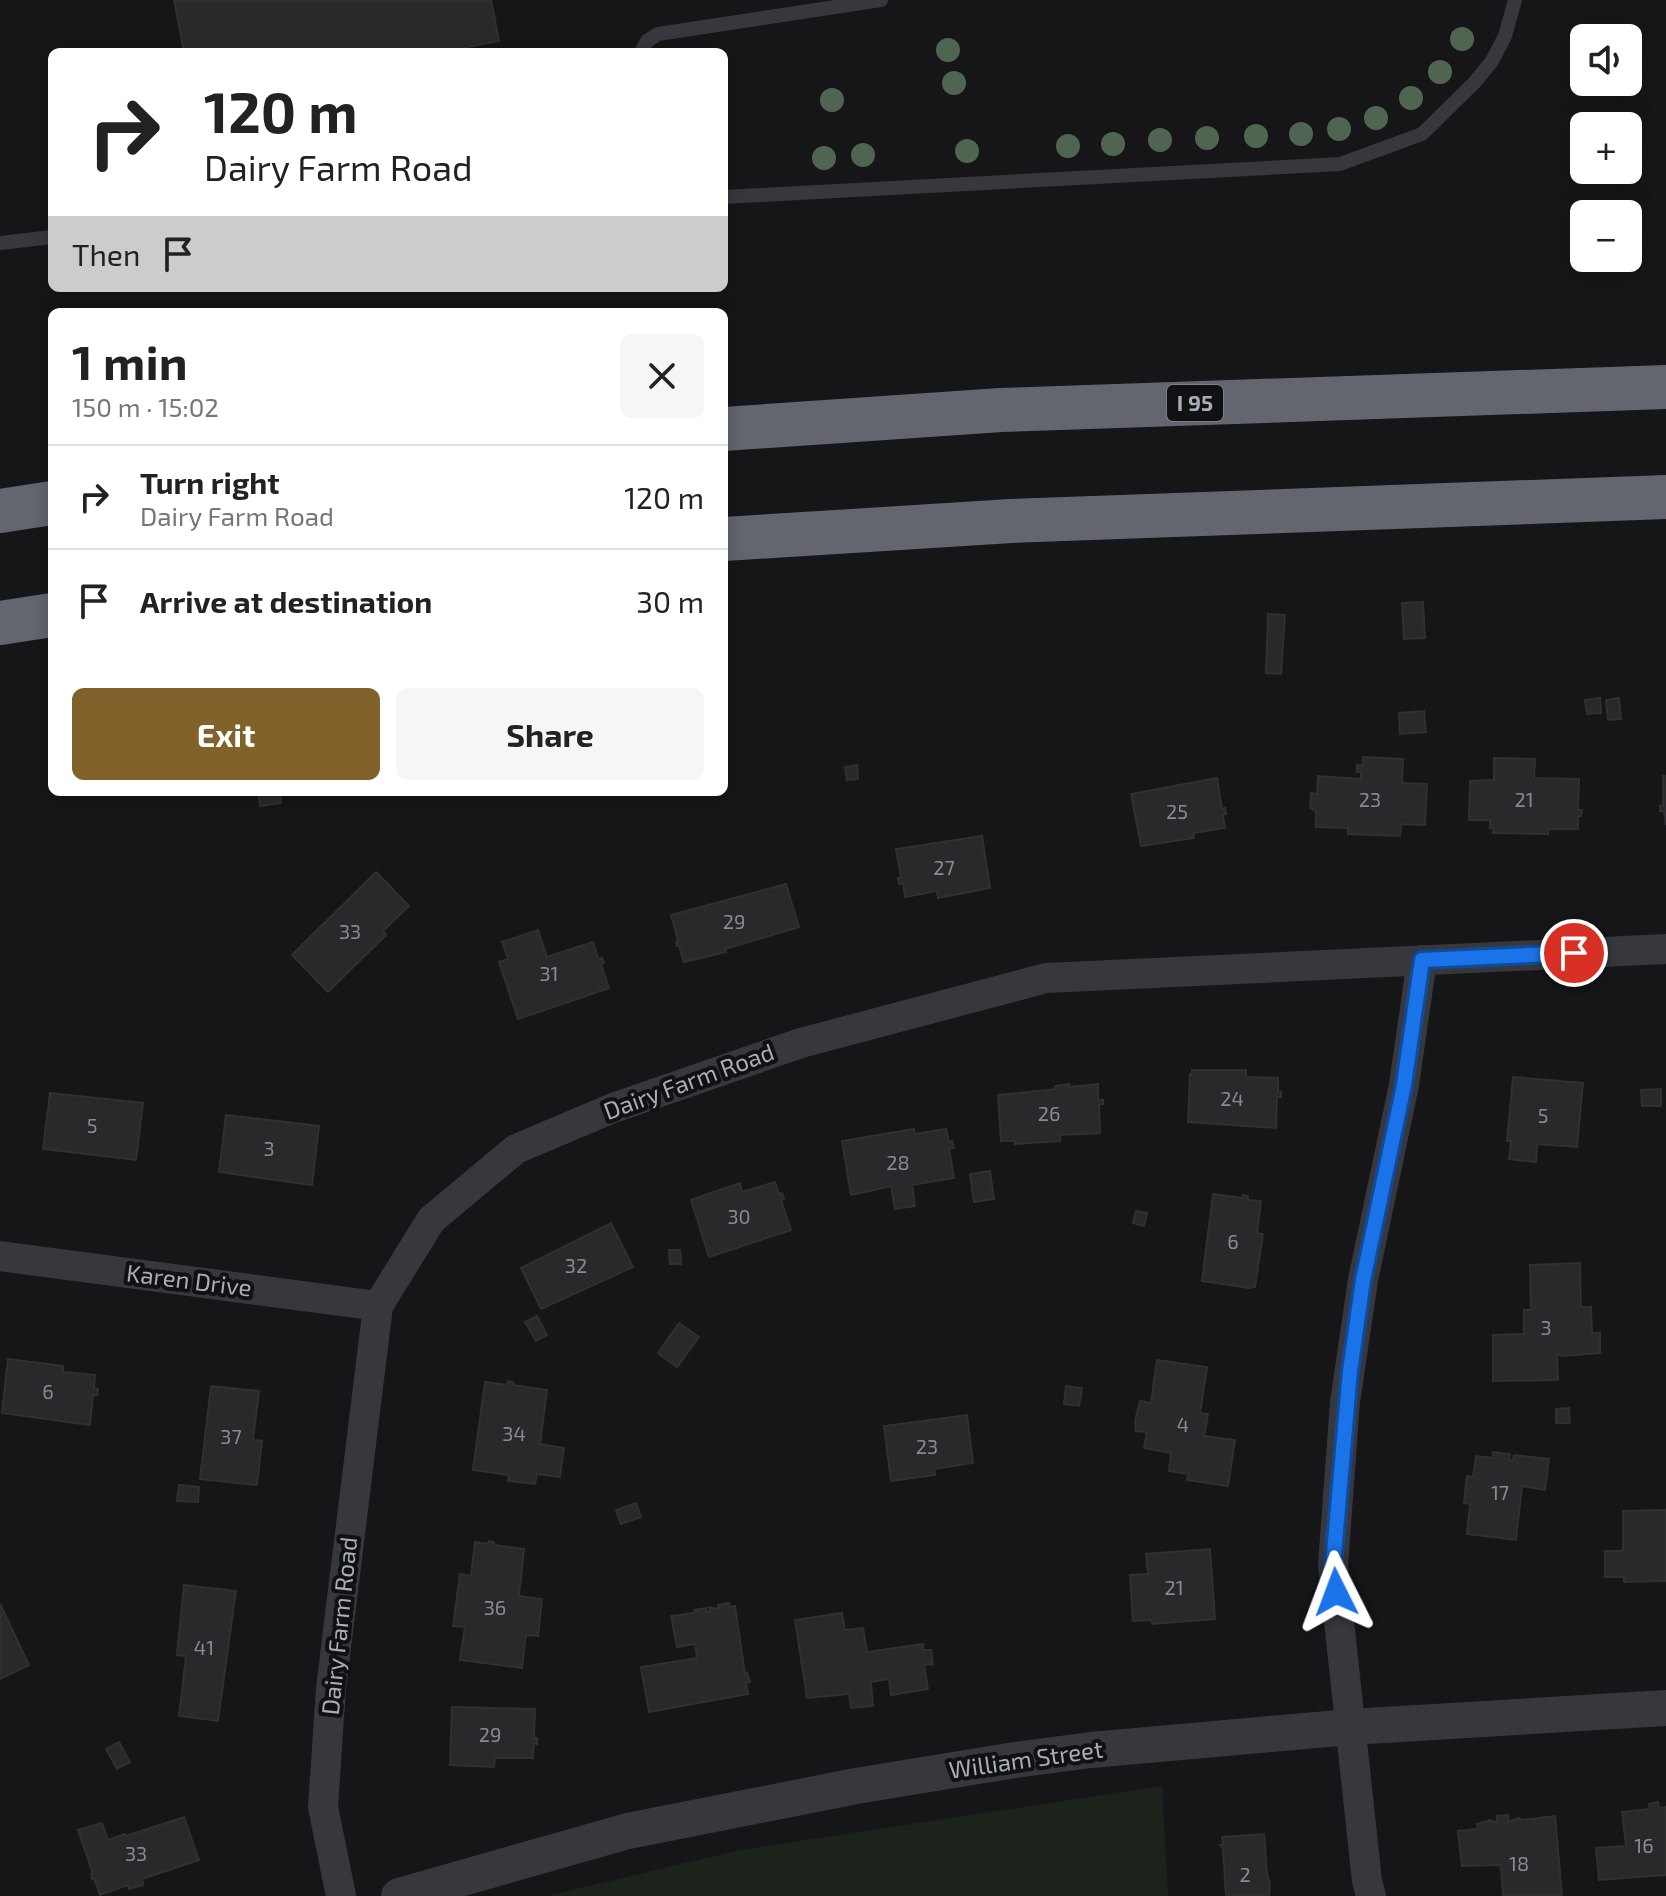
<!DOCTYPE html>
<meta charset="utf-8">
<style>
body{margin:0;font-family:"Exo 2",sans-serif;background:#f6f6f6;color:#222;height:100vh;display:flex;flex-direction:column;font-size:30px;white-space:nowrap}
*{box-sizing:border-box;margin:0}
p{font-size:26px;color:#767676}
.icon{flex:none;width:44px;height:44px;fill:none;stroke:currentColor;stroke-width:2;stroke-linecap:round;stroke-linejoin:round}
.map{position:relative;flex:1;overflow:hidden}
.details{position:absolute;left:48px;top:308px;width:680px;height:488px;display:flex;flex-direction:column;background:#fff;border-radius:12px;box-shadow:0 4px 20px #0003}
.details>*{flex:none}
.top-card{position:absolute;left:48px;top:48px;width:680px;height:244px;border-radius:12px;box-shadow:0 4px 20px #0003;background:#fff;color:#222;overflow:hidden}
.buttons{position:absolute;left:1570px;top:24px;display:grid;gap:16px}
.buttons a{display:grid;place-items:center;width:72px;height:72px;border-radius:12px;background:#fff;box-shadow:0 4px 20px #0003;font-size:40px}
.pin{position:absolute;display:grid;place-items:center;width:68px;height:68px;color:#fff;margin:-34px;border:4px solid #fff;border-radius:50%;box-shadow:0 2px 8px #0007}
.me{position:absolute;width:88px;margin:-44px;rotate:357deg;stroke-linejoin:round;filter:drop-shadow(0 0 6px #0008)}
.turn{display:flex;align-items:center;gap:28px;height:168px;padding:0 24px;font-size:36px}
.turn .icon{width:104px;height:104px;stroke-width:2.5}
.turn b{display:block;font-size:56px;line-height:68px}
.then{display:flex;align-items:center;height:76px;padding:0 24px;background:#0003;gap:16px;font-size:30px}
.round{display:grid;place-items:center;flex:none;width:84px;height:84px;border-radius:12px;background:#f6f6f6}
.overview{display:flex;align-items:center;justify-content:space-between;height:136px;padding:0 24px}
h1{font-size:48px;font-weight:700;line-height:60px}
.action{display:flex;gap:16px;margin-top:auto;padding:16px 24px}
.action a{flex:1;height:92px;border-radius:12px;background:#80622a;color:#fff;font-size:32px;font-weight:700;line-height:92px;text-align:center}
.action a+a{background:#f6f6f6;color:#222}
ul{padding:0;list-style:none}
li{display:flex;align-items:center;gap:24px;height:104px;padding:0 24px;border-top:2px solid #e0e0e0}
li div{flex:1}
li b{display:block;font-size:30px}
li em{font-style:normal}
.map>svg:first-child{display:block}
.green{fill:#1c231d}
.building{fill:#29292c;stroke:#303034;stroke-width:2}
.lines{fill:none;stroke-linecap:round;stroke-linejoin:round}
.service{stroke:#37383d;stroke-width:14}
.minor{stroke:#37383d;stroke-width:30}
.tertiary{stroke:#37383d;stroke-width:36}
.motorway{stroke:#63666e;stroke-width:44}
.tree{fill:#506452}
.route-casing{stroke:#114b97;stroke-width:20}
.route{stroke:#1a73e8;stroke-width:14}
.labels{text-anchor:middle;stroke-width:8;stroke-linejoin:round;paint-order:stroke}
.number-label{font-size:20px;fill:#888b94}
.shield{fill:#111113;stroke:#7b7e86;stroke-width:2}
.shield-label{font-size:22px;font-weight:bold;fill:#a8adb8}
.street-label{font-size:24px;fill:#a8adb8;stroke:#111113}
</style>
<div class="map">
<svg width="1666" height="1896" viewBox="0 0 1666 1896">
<rect width="100%" height="100%" fill="#161618"/>
<polygon class="green" points="1162,1786 1168,1896 547,1896 740,1850"/>
<g class="building">
<polygon points="174,0 491,0 499,41 441,52 184,52"/>
<polygon points="1423,602 1425,638 1404,639 1402,603"/>
<polygon points="1268,614 1285,615 1281,674 1266,673"/>
<polygon points="1600,698 1601,713 1587,714 1585,700"/>
<polygon points="1619,698 1621,719 1608,720 1606,700"/>
<polygon points="1424,711 1426,732 1400,734 1399,713"/>
<polygon points="1363,757 1403,759 1402,783 1427,784 1425,825 1401,824 1400,836 1348,834 1348,828 1316,827 1316,812 1310,807 1311,793 1317,794 1318,776 1361,779 1361,772 1357,772 1357,765 1363,766"/>
<polygon points="1494,758 1535,759 1534,778 1579,779 1578,810 1582,810 1581,816 1578,816 1578,829 1548,829 1548,834 1493,833 1494,828 1490,828 1490,820 1469,820 1470,781 1494,780"/>
<polygon points="857,765 858,779 847,780 845,767"/>
<polygon points="1663,776 1666,776 1666,825 1664,811 1660,811 1660,806 1663,806"/>
<polygon points="1217,778 1222,809 1225,808 1226,814 1223,815 1225,828 1193,833 1194,838 1141,846 1131,794"/>
<polygon points="258,792 280,792 281,803 260,806"/>
<polygon points="982,836 990,888 938,898 937,891 905,897 903,883 899,884 898,878 901,877 896,849"/>
<polygon points="376,872 409,906 383,931 386,935 328,992 292,955"/>
<polygon points="786,884 799,927 725,949 726,952 684,962 679,946 677,946 676,942 678,941 671,915"/>
<polygon points="538,930 547,957 593,942 599,960 602,958 604,963 601,964 609,988 518,1019 499,962 508,959 502,942"/>
<polygon points="1192,1070 1246,1070 1246,1077 1278,1078 1278,1091 1281,1092 1281,1097 1277,1097 1276,1128 1188,1122 1190,1074 1192,1074"/>
<polygon points="1513,1077 1583,1083 1577,1147 1537,1144 1536,1162 1509,1159 1511,1141 1507,1141"/>
<polygon points="1069,1084 1069,1087 1098,1084 1098,1100 1103,1100 1103,1104 1099,1105 1100,1133 1060,1135 1060,1141 1015,1144 1015,1141 1001,1141 998,1095 1056,1089 1055,1086"/>
<polygon points="1661,1089 1661,1106 1642,1106 1641,1090"/>
<polygon points="50,1093 143,1103 136,1160 43,1149"/>
<polygon points="226,1115 319,1126 312,1185 219,1172"/>
<polygon points="914,1129 915,1134 946,1129 949,1142 952,1141 954,1148 949,1149 954,1178 912,1185 915,1206 895,1209 891,1186 851,1195 842,1141"/>
<polygon points="990,1171 994,1199 974,1202 970,1174"/>
<polygon points="775,1182 779,1194 782,1193 784,1199 781,1200 791,1230 709,1257 691,1200 740,1183 742,1192"/>
<polygon points="1213,1194 1243,1198 1243,1195 1248,1196 1248,1200 1261,1201 1257,1233 1263,1234 1255,1287 1250,1286 1250,1288 1202,1281"/>
<polygon points="1136,1211 1147,1213 1144,1226 1133,1223"/>
<polygon points="611,1223 633,1267 541,1309 521,1268"/>
<polygon points="669,1250 680,1250 681,1264 670,1264"/>
<polygon points="1580,1263 1581,1307 1591,1307 1592,1333 1600,1333 1600,1353 1563,1356 1557,1354 1558,1380 1493,1381 1493,1335 1524,1334 1524,1310 1531,1310 1530,1265"/>
<polygon points="537,1316 547,1335 536,1341 525,1322"/>
<polygon points="679,1323 699,1337 677,1367 658,1353"/>
<polygon points="8,1359 63,1366 63,1372 95,1375 94,1388 98,1389 97,1395 93,1395 90,1425 2,1413"/>
<polygon points="1157,1360 1207,1367 1200,1413 1208,1414 1204,1436 1235,1440 1228,1486 1187,1480 1188,1474 1169,1471 1171,1453 1144,1448 1147,1432 1136,1431 1135,1421 1140,1401 1151,1403"/>
<polygon points="508,1381 513,1382 513,1385 547,1390 540,1444 564,1448 560,1477 537,1474 535,1484 508,1481 509,1475 473,1470 485,1382 507,1385"/>
<polygon points="211,1386 259,1391 253,1440 262,1441 257,1485 200,1479"/>
<polygon points="1066,1386 1082,1388 1079,1406 1064,1404"/>
<polygon points="1569,1408 1570,1423 1556,1423 1556,1409"/>
<polygon points="967,1415 973,1463 934,1469 935,1475 891,1481 884,1426"/>
<polygon points="1493,1452 1510,1454 1509,1460 1513,1461 1514,1455 1549,1459 1545,1490 1522,1486 1516,1540 1467,1534 1470,1504 1464,1503 1467,1476 1473,1477 1476,1456 1493,1458"/>
<polygon points="179,1485 199,1487 198,1502 177,1501"/>
<polygon points="636,1503 641,1517 621,1524 616,1510"/>
<polygon points="1666,1510 1666,1581 1624,1582 1624,1577 1605,1577 1605,1551 1623,1551 1623,1511"/>
<polygon points="489,1541 494,1542 494,1545 524,1549 519,1596 542,1599 538,1636 526,1635 522,1668 460,1660 465,1627 453,1626 460,1574 471,1576 475,1542 488,1544"/>
<polygon points="1210,1549 1215,1619 1152,1624 1151,1620 1133,1621 1130,1575 1148,1574 1146,1554"/>
<polygon points="184,1585 236,1591 218,1721 179,1716 186,1656 177,1655"/>
<polygon points="729,1603 730,1607 735,1606 745,1674 747,1673 750,1682 746,1683 748,1694 649,1712 641,1667 697,1658 695,1644 677,1647 671,1616 695,1613 694,1610 706,1608 706,1612 710,1611 709,1607 718,1609 718,1605"/>
<polygon points="0,1604 29,1665 0,1679"/>
<polygon points="842,1613 845,1630 863,1628 867,1652 923,1644 923,1650 931,1650 933,1664 924,1665 928,1689 891,1695 889,1679 871,1682 873,1706 851,1708 849,1694 807,1698 795,1620"/>
<polygon points="452,1707 535,1709 534,1738 537,1738 537,1744 534,1743 533,1758 495,1758 494,1767 450,1765"/>
<polygon points="119,1742 130,1762 117,1769 106,1749"/>
<polygon points="1658,1802 1659,1808 1666,1807 1666,1875 1599,1880 1596,1848 1626,1846 1622,1812 1650,1809 1649,1804"/>
<polygon points="1508,1815 1509,1822 1519,1818 1521,1820 1555,1816 1562,1896 1503,1896 1501,1865 1462,1866 1458,1831 1478,1829 1477,1824 1490,1820 1497,1823 1497,1816"/>
<polygon points="184,1817 199,1860 142,1879 143,1885 129,1889 128,1885 100,1895 94,1878 92,1879 91,1874 93,1874 78,1830 102,1823 108,1840 125,1834 126,1836"/>
<polygon points="1264,1834 1267,1874 1270,1884 1269,1896 1226,1896 1223,1849 1220,1845 1223,1845 1222,1837"/>
</g>
<g class="lines">
<g class="service">
<polyline points="641,52 647,41 658,34 881,0"/>
<polyline points="724,197 1340,164 1422,134 1475,82 1492,61 1505,36 1515,0"/>
<polyline points="0,243 52,237"/>
</g>
<g class="minor">
<polyline points="0,1256 378,1306"/>
<polyline points="341,1896 323,1807 331,1688 378,1306 431,1220 516,1149 613,1108 801,1043 1046,978 1666,949"/>
<polyline points="1371,1896 1367,1881 1333,1565 1345,1402 1363,1280 1404,1085 1422,960"/>
</g>
<polyline class="tertiary" points="399,1896 628,1831 856,1786 1015,1760 1091,1750 1350,1727 1666,1708"/>
<g class="motorway">
<polyline points="724,429 1001,410 1666,387"/>
<polyline points="0,511 52,503"/>
<polyline points="724,539 1011,521 1666,497"/>
<polyline points="0,623 52,615"/>
</g>
</g>
<g class="tree">
<circle cx="1462" cy="39" r="12"/>
<circle cx="948" cy="50" r="12"/>
<circle cx="1440" cy="72" r="12"/>
<circle cx="954" cy="83" r="12"/>
<circle cx="1411" cy="98" r="12"/>
<circle cx="832" cy="100" r="12"/>
<circle cx="1376" cy="118" r="12"/>
<circle cx="1339" cy="129" r="12"/>
<circle cx="1301" cy="134" r="12"/>
<circle cx="1256" cy="136" r="12"/>
<circle cx="1207" cy="138" r="12"/>
<circle cx="1160" cy="140" r="12"/>
<circle cx="1113" cy="144" r="12"/>
<circle cx="1068" cy="146" r="12"/>
<circle cx="967" cy="151" r="12"/>
<circle cx="863" cy="155" r="12"/>
<circle cx="824" cy="158" r="12"/>
</g>
<g class="lines">
<defs>
<polyline id="route" points="1336,1592 1333,1565 1350,1371 1363,1280 1404,1085 1422,960 1574,953"/>
</defs>
<use href="#route" class="route-casing"/>
<use href="#route" class="route"/>
</g>
<g class="labels">
<g class="number-label">
<text x="1370" y="807">23</text>
<text x="1524" y="807">21</text>
<text x="1177" y="819">25</text>
<text x="944" y="875">27</text>
<text x="734" y="929">29</text>
<text x="350" y="939">33</text>
<text x="549" y="981">31</text>
<text x="1232" y="1106">24</text>
<text x="1049" y="1121">26</text>
<text x="1543" y="1123">5</text>
<text x="92" y="1133">5</text>
<text x="269" y="1156">3</text>
<text x="898" y="1170">28</text>
<text x="739" y="1224">30</text>
<text x="1233" y="1249">6</text>
<text x="576" y="1273">32</text>
<text x="1546" y="1335">3</text>
<text x="48" y="1399">6</text>
<text x="1183" y="1432">4</text>
<text x="514" y="1441">34</text>
<text x="231" y="1444">37</text>
<text x="927" y="1454">23</text>
<text x="1500" y="1500">17</text>
<text x="1174" y="1595">21</text>
<text x="495" y="1615">36</text>
<text x="204" y="1655">41</text>
<text x="490" y="1742">29</text>
<text x="1644" y="1853">16</text>
<text x="136" y="1861">33</text>
<text x="1519" y="1871">18</text>
<text x="1245" y="1882">2</text>
</g>
<rect class="shield" x="1167" y="385" width="56" height="36" rx="6"/>
<g class="shield-label">
<text x="1195" y="411">I 95</text>
</g>
<g class="street-label">
<text transform="translate(689 1082) rotate(-20)" y="8">Dairy Farm Road</text>
<text transform="translate(189 1281) rotate(7)" y="8">Karen Drive</text>
<text transform="translate(340 1626) rotate(-84)" y="8">Dairy Farm Road</text>
<text transform="translate(1026 1760) rotate(-8)" y="8">William Street</text>
</g>
</g>
</svg>
<div class="buttons">
<a><svg class="icon" aria-label="sound" viewBox="0 0 24 24"><path d="M4 9h4l5-4v14l-5-4H4zM17 9q2 3 0 6"/></svg></a>
<a>+</a>
<a>−</a>
</div>
<div class="pin" style="left:1574px;top:953px;background:#d93025"><svg class="icon" aria-label="arrive" viewBox="0 0 24 24"><path d="M6 21V4h12l-3 4 3 4H6"/></svg></div>
<svg class="me" style="left:1336px;top:1592px" viewBox="-20 -20 40 40"><path d="M0-17L14 15 0 8-14 15z" fill="#1a73e8" stroke="#fff" stroke-width="4"/></svg>
<div class="top-card">
<div class="turn"><svg class="icon" aria-label="right" viewBox="0 0 24 24"><path d="M7 20v-9h11M14 6l5 5-5 5"/></svg><div><b>120 m</b>Dairy Farm Road</div></div>
<div class="then">Then<svg class="icon" aria-label="arrive" viewBox="0 0 24 24"><path d="M6 21V4h12l-3 4 3 4H6"/></svg></div>
</div>
<section class="details">
<div class="overview"><div><h1>1 min</h1><p>150 m · 15:02</p></div><a class="round"><svg class="icon" aria-label="close" viewBox="0 0 24 24"><path d="M6 6l12 12M18 6L6 18"/></svg></a></div>
<ul>
<li><svg class="icon" aria-label="right" viewBox="0 0 24 24"><path d="M7 20v-9h11M14 6l5 5-5 5"/></svg><div><b>Turn right</b><p>Dairy Farm Road</p></div><em>120 m</em></li>
<li><svg class="icon" aria-label="arrive" viewBox="0 0 24 24"><path d="M6 21V4h12l-3 4 3 4H6"/></svg><div><b>Arrive at destination</b></div><em>30 m</em></li>
</ul>
<div class="action"><a>Exit</a><a>Share</a></div>
</section>
</div>
